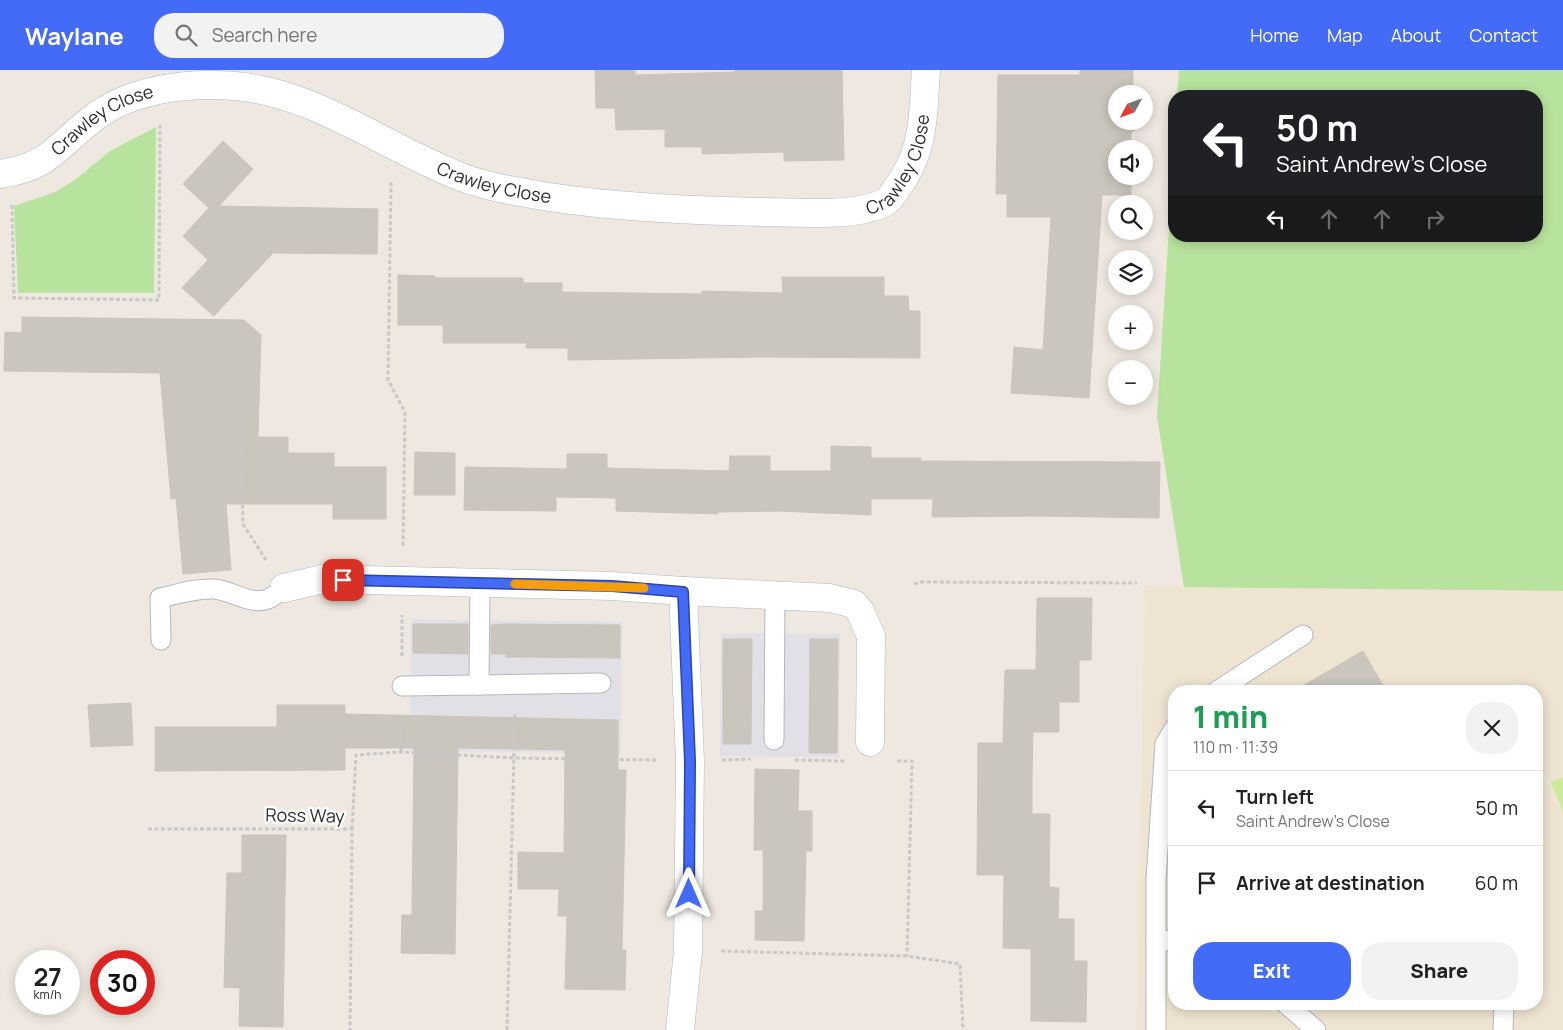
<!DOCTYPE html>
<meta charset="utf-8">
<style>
body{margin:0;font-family:Manrope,sans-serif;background:#f2f2f2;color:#202124;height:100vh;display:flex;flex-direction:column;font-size:19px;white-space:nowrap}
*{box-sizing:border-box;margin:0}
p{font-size:16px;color:#757577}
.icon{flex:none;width:28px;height:28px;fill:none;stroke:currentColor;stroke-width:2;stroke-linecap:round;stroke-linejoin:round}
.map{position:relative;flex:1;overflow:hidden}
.panel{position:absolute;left:1168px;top:615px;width:375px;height:325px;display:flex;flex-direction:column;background:#fff;border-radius:20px;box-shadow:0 2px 12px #0003}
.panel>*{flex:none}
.banner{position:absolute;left:1168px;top:20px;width:375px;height:152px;border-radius:20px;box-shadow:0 2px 12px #0003;background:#202124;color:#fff;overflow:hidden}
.needle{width:32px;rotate:229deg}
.fabs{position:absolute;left:1108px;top:15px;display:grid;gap:10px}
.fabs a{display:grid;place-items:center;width:45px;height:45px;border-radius:50%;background:#fff;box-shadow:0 2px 12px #0003;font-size:25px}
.speed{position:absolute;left:15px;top:880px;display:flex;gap:10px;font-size:25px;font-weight:700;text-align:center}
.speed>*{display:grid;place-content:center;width:65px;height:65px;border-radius:50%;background:#fff;box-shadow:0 2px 12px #0003;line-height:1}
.speed small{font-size:12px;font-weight:400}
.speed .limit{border:8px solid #d22;background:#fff;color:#111}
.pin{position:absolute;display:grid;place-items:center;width:42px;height:42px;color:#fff;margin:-21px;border-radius:10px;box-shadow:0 2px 8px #0006}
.me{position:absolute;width:55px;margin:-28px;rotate:0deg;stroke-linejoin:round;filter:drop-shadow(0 0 4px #0008)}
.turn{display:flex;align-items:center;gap:18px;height:105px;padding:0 25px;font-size:22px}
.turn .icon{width:65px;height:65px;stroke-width:2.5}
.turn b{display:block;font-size:35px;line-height:42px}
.lanes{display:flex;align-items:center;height:48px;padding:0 25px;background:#0003;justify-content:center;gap:25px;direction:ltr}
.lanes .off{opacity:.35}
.round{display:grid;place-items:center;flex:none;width:52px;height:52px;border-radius:20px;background:#f2f2f2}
.overview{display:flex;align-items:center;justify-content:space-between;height:85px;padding:0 25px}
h1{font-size:30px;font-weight:800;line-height:38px;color:#1e9e55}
.action{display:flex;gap:10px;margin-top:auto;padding:10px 25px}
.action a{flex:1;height:58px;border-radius:20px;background:#446bf7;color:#fff;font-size:20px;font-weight:800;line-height:58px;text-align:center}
.action a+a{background:#f2f2f2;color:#202124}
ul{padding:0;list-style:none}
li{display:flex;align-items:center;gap:15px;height:75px;padding:0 25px;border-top:1px solid #e0e0e0}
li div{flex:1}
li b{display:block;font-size:19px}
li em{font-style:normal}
header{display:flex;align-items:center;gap:30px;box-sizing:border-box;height:70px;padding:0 25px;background:#446bf7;color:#fff}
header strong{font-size:24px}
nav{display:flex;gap:28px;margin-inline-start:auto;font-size:18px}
.search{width:350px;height:45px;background:#f2f2f2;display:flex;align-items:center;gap:12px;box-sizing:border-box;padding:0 18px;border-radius:20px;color:#757577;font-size:19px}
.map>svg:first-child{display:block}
.industrial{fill:#e2e0e7}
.education{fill:#efe4d1;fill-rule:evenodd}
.green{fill:#b8e39e}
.pitch{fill:#cbea9a}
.building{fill:#cac6be;stroke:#cac4ba}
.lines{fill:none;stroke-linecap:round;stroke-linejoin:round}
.service-casing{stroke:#b3b7c0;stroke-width:21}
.minor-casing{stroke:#b3b7c0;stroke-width:29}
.path{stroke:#c8c8c8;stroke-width:3;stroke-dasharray:4 2.5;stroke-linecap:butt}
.service{stroke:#fff;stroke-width:19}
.minor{stroke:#fff;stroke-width:28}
.route-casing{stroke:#2c46a1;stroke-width:12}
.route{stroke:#446bf7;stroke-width:9}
.slow{stroke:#f59e0b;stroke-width:9}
.labels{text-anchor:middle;stroke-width:4.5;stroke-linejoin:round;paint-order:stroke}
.street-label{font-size:18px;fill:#2d2d2d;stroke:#fff}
</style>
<header>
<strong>Waylane</strong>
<div class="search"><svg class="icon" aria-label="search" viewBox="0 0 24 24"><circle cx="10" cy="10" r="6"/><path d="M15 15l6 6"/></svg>Search here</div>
<nav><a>Home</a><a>Map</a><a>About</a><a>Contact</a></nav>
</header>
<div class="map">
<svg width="1563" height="960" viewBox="0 0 1563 960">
<rect width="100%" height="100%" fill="#eee8e0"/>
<g class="industrial">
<polygon points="411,549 622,552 621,683 410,681"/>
<polygon points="721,563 840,564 839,687 720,686"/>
</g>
<path class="education" d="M1145 516 1563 521V960H1137ZM1174 621H1536V934H1174Z"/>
<g class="green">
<polygon points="1179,0 1563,0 1563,521 1184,517 1157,346 1174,78 1174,166 1536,166 1536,26 1177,26"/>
<polygon points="156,57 154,223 18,223 14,136 55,122 75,110 110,81"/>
</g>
<polygon class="pitch" points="1563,707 1563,742 1551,712"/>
<g class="building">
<polygon points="595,0 635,0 635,5 735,2 735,0 842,0 844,90 784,91 784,82 702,84 702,77 665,77 665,59 616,60 615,38 596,38"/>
<polygon points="1080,0 1133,0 1133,24 1116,24 1116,51 1134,51 1134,61 1131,61 1131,79 1116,79 1116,106 1131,106 1131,125 1102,125 1089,328 1011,323 1014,277 1043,280 1051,147 1007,147 1007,124 996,124 998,5 1080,5"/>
<polygon points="223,71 253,99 219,136 378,139 377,184 273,183 214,246 182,218 208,190 183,166 209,138 183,114"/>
<polygon points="398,205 435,206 435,208 523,208 523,213 562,213 562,222 702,224 702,221 783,223 782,207 884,207 884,226 908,226 909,241 920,241 920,288 761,287 568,290 568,278 526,278 526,273 443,273 443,255 398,255"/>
<polygon points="22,247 244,250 261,265 258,367 288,367 288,383 334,383 334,397 386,397 386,449 333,449 333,434 226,434 231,500 183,504 176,428 171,429 160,303 4,301 5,262 22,263"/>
<polygon points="831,376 871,377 871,388 921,388 921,391 1160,392 1159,448 1037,446 932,447 933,429 871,429 871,445 779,441 718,442 718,444 616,441 616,428 556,427 556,441 464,440 465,397 567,399 567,384 607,384 607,398 729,401 730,386 770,386 770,401 831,401"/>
<polygon points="415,382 455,383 455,425 414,425"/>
<polygon points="1037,528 1092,528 1091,590 1079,590 1079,632 1059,632 1059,662 1033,662 1032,705 1032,744 1050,744 1049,817 1059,818 1058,849 1074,849 1074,891 1087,891 1086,952 1031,951 1031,879 1003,878 1004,805 977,805 978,673 1003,673 1005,600 1036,600"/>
<polygon points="413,554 468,554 468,584 413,583"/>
<polygon points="506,554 620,555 620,588 506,587 506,584 491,584 491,555"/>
<polygon points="723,569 752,569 751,674 723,674"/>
<polygon points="810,569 838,569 837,683 809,683"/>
<polygon points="1363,581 1386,621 1294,621"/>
<polygon points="131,633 133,675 91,677 88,635"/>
<polygon points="277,635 345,635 345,644 618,650 618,700 626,700 622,880 626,880 625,920 565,919 567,846 558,846 559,819 518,819 518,782 564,783 565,680 458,678 455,884 401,883 402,845 412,845 414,678 345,678 345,700 155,701 155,657 277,657"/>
<polygon points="755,699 799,700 798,741 812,741 812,781 806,781 804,871 755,870 755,841 763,841 763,780 754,780"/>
<polygon points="242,765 286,765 283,957 239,956 240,918 224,917 227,803 242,803"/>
</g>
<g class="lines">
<defs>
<g id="service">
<polyline points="480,514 479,615 601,613"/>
<path d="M161 570 160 528C178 524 196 518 214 519 231 520 251 536 268 529 273 527 279 522 284 518"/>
<polyline points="402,616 479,615"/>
<polyline points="1217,621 1303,565"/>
<polyline points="774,670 775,524"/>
<polyline points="1156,870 1174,871"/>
<polyline points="1286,934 1316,960"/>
<polyline points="1156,960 1156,809 1165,674 1174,659"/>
<polyline points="1503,960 1504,934"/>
</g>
<g id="minor">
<path id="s1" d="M0 104C49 97 55 78 91 50 129 19 187 12 235 16 315 22 389 80 464 108 491 118 520 122 549 127 622 138 695 141 769 142 800 143 861 147 887 131 891 128 894 122 897 118 925 81 923 44 926 0"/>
<polyline points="284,518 323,509 612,516 683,521 690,691 688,881 680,960"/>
<polyline points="683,521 830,528 854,534 860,541 871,566 870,672"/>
</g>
</defs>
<use href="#service" class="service-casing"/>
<use href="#minor" class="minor-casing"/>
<g class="path">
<polyline points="391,112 388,310 405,342 403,476"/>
<polyline points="12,135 14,228 159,230 160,55"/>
<polyline points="241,350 243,454 266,490"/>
<polyline points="914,514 921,512 1137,513"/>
<polyline points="402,586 402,545"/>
<polyline points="401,681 401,645"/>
<polyline points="722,690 751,689"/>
<polyline points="795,690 844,691"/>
<polyline points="897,691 912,691 907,886"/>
<polyline points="148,759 352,759 350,960"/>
<polyline points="352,759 356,685 401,682 515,688 656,690"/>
<polyline points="721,881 907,886 960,894 963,960"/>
<polyline points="507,960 515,642"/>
</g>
<use href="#service" class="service"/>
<use href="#minor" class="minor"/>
</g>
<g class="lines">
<defs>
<polyline id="route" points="343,510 612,516 683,522 690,691 689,824"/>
</defs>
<use href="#route" class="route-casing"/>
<use href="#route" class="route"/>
<polyline class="slow" points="515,514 644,518"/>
</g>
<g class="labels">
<g class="street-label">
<text dy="6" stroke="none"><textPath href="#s1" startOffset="118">Crawley Close</textPath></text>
<text dy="6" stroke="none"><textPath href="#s1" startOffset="972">Crawley Close</textPath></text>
<text dy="6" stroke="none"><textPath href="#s1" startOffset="538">Crawley Close</textPath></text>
<text transform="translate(305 746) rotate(1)" y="6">Ross Way</text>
</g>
</g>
</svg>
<div class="fabs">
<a><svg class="needle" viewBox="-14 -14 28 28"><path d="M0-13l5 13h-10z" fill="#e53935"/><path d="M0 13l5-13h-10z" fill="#757577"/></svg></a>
<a><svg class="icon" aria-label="sound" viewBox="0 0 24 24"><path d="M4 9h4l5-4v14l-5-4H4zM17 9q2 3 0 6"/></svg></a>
<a><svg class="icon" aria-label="search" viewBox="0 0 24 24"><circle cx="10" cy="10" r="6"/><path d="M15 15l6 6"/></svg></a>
<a><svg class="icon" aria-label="layers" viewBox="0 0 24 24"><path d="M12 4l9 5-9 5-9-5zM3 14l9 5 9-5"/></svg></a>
<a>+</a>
<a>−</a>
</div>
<div class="speed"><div>27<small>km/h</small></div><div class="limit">30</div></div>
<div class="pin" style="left:343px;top:510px;background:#d93025"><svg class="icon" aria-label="arrive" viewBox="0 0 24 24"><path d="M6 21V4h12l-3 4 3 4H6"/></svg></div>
<svg class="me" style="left:689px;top:824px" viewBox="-20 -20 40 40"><path d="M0-17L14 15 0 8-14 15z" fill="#446bf7" stroke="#fff" stroke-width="4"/></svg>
<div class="banner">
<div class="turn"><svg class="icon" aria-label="left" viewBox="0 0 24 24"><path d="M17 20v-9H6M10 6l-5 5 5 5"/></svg><div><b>50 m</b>Saint Andrew's Close</div></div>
<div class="lanes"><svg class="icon" aria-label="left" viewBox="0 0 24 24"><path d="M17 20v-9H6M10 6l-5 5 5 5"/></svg><svg class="icon off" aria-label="ahead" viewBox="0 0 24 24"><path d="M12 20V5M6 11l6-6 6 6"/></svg><svg class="icon off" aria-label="ahead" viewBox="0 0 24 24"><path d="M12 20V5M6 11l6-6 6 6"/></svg><svg class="icon off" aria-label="right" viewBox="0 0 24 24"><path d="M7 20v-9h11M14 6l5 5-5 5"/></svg></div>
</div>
<section class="panel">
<div class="overview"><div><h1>1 min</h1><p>110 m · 11:39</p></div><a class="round"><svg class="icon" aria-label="close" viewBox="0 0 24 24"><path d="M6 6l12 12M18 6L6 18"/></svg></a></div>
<ul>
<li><svg class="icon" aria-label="left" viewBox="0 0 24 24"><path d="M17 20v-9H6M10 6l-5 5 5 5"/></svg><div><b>Turn left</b><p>Saint Andrew's Close</p></div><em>50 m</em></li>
<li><svg class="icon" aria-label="arrive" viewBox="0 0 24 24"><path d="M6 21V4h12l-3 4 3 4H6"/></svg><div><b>Arrive at destination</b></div><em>60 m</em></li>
</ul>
<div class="action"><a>Exit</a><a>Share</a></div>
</section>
</div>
